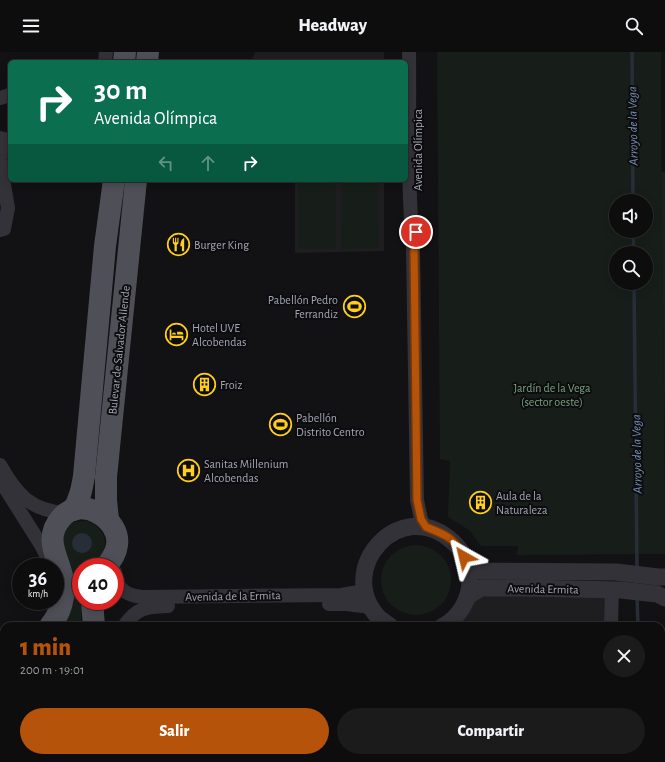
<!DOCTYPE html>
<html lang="es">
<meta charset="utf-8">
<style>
body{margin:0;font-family:"Alegreya Sans",sans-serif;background:#1c1b1c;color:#f1f3f6;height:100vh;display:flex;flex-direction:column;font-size:15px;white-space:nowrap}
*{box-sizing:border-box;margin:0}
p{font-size:13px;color:#9b9c9e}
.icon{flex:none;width:22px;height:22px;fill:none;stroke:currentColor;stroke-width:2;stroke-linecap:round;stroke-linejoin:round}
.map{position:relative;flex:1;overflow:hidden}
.panel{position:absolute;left:0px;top:570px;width:665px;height:140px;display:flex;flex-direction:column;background:#0e0d0e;border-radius:12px 12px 0 0;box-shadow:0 2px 10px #0003,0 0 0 1px #2e2d2e}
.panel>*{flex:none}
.hud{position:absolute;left:8px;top:8px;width:400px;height:122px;border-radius:6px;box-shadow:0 2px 10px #0003,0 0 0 1px #2e2d2e;background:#0b6e4f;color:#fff;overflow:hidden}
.fabs{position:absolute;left:609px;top:142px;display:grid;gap:8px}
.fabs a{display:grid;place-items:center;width:44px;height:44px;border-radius:50%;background:#0e0d0e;box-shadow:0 2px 10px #0003,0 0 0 1px #2e2d2e;font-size:20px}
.speed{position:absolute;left:12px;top:506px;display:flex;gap:8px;font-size:20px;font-weight:700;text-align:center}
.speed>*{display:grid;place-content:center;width:52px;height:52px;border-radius:50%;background:#0e0d0e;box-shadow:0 2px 10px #0003,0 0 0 1px #2e2d2e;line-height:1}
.speed small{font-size:10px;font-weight:400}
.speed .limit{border:6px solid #d22;background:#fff;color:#111}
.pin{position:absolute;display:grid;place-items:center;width:34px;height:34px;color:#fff;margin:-17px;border:2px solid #fff;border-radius:50%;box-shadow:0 1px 4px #0007}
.me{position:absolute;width:44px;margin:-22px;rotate:323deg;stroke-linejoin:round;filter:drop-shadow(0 0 3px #0008)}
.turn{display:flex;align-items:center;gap:14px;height:84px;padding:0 20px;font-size:18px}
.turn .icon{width:52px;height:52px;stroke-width:2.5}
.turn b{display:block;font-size:28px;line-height:34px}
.lanes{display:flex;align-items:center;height:38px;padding:0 20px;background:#0003;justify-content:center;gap:20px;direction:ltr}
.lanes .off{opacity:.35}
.round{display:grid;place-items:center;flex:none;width:42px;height:42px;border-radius:21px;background:#1c1b1c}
.summary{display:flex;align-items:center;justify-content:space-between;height:68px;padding:0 20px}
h1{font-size:24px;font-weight:800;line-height:30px;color:#b45309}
.cta{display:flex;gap:8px;margin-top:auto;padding:8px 20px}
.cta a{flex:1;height:46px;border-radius:24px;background:#b45309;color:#fff;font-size:16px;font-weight:800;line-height:46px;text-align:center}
.cta a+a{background:#1c1b1c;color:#f1f3f6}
header{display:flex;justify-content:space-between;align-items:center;height:52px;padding:0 20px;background:#0e0d0e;font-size:18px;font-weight:800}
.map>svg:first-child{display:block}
.built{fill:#1e1d20}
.green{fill:#171e19;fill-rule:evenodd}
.water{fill:#272e37}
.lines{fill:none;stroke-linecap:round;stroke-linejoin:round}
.stream{stroke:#272e37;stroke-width:3.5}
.motorway-tunnel{stroke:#2f2f33;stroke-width:22;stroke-dasharray:22 11;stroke-linecap:butt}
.minor{stroke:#323238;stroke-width:14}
.tertiary{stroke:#323238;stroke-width:17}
.secondary{stroke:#404148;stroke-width:19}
.primary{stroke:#4e4f57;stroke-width:22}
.motorway{stroke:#5e606a;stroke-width:22}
.route-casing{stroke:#753606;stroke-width:10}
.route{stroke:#b45309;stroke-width:7}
.labels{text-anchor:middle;stroke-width:4;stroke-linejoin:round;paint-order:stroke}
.street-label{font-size:12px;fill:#a2a5b5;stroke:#0d0c0e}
.poi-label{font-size:12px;fill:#a2a5b5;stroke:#0d0c0e;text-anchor:start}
.park-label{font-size:12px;fill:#77a17f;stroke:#0d0c0e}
.water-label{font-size:13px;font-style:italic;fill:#758fb3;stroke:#0d0c0e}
</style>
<header><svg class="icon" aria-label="menu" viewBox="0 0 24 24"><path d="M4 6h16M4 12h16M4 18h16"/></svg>Headway<svg class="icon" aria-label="search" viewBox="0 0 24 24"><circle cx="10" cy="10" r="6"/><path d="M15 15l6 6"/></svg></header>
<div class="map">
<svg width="665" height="710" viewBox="0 0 665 710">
<rect width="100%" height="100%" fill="#121113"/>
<g class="built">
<polygon points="255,0 384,0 384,10 251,10"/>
<polygon points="661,120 665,120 665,397 663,256"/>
<polygon points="295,128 384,128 384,199 295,201"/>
<polygon points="612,538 611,574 443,574 468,544"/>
<rect x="424" y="706" width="187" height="4"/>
</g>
<g class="green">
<path d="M437 0H661C661 167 665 334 665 502L517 503 518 494H481L469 478 448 465 450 409 440 407ZM616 149H646V179H616ZM616 201H646V231H616Z"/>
<polygon points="298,128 335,128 336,197 299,197"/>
<polygon points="342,128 378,128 379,196 341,197"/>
<path d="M86 469C101 473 110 487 102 503 99 507 95 511 92 515H81L82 549 81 574H65L70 543 59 487 72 470Z"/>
<circle cx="416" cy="528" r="35"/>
<polygon points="0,675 4,678 4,706 43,706 47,710 0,710"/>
</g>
<circle class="water" cx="82" cy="491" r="10"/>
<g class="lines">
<g class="stream">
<polyline points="632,0 633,149"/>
<polyline points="633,179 634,201"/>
<polyline points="634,231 637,517"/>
<polyline points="637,545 638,574"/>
<polyline points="639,706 639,710"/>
</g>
<g class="motorway-tunnel">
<polyline points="0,629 4,630"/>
<polyline points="0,645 4,646"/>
</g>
<g class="minor">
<path d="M409 0C410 65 407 130 413 195L417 448 421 467 425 475"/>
<polyline points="105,10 106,0"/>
<polyline points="0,46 10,43"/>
<polyline points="0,86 10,88"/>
<polyline points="0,100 10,100"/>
<polyline points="0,110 8,156 4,177 0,178"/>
<path d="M0 413C16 442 31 459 66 461"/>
<polyline points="2,431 41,493 51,512"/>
<path d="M115 520C117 537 125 543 142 545L341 543 365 539"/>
<polyline points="329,552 346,552 371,555"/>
<path d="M124 574C137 555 146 555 168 554"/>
<polyline points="611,574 612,538"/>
<polyline points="661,646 665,644"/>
<polyline points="611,706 611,710"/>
</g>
<g class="tertiary">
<polyline points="0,429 2,431"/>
<polyline points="468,514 472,517 481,519 616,520 658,525 665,525"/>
<polyline points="468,544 481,536 525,536 621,538 657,542 665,546"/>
<path d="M390 574C386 571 381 568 378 565 334 516 401 443 452 489 463 499 471 514 470 529 470 547 459 566 443 574"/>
<polyline points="407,710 407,706"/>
<polyline points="424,710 424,706"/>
</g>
<g class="secondary">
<polyline points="0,600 4,598"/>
<polyline points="0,665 4,667"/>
</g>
<g class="primary">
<polyline points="124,10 125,0"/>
<polyline points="147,10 148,0"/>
<path d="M73 458C80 447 82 436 84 424L105 194 114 128"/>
<polyline points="108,468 106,448 106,425 136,128"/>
<polyline points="92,549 94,574"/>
<path d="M50 574C60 562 66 544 63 528 59 505 42 487 62 465 81 443 121 467 117 493 116 502 111 508 106 515"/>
<polyline points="64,706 68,710"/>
<polyline points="139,706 142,710"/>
</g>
<g class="motorway">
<polyline points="117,706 120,710"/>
<polyline points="98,707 100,710"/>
</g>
</g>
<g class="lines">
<defs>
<path id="route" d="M416 180 414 195 417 448 421 467 426 475C444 482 455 486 464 505"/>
</defs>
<use href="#route" class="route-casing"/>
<use href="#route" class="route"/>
</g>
<defs>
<symbol id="restaurant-ring" viewBox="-11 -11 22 22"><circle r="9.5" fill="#0d0c0e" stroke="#fece1e" stroke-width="1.5"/><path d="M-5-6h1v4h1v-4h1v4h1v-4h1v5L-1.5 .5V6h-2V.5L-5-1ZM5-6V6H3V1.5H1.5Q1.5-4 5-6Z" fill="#fece1e"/></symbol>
<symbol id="stadium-ring" viewBox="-11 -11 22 22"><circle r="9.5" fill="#0d0c0e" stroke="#fece1e" stroke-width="1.5"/><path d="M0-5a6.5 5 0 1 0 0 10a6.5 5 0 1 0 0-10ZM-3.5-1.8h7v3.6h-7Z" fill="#fece1e"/></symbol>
<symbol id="hotel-ring" viewBox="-11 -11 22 22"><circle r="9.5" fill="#0d0c0e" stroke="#fece1e" stroke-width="1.5"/><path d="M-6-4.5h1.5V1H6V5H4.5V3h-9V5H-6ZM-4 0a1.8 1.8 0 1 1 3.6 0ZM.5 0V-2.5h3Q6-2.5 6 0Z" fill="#fece1e"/></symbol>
<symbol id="building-ring" viewBox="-11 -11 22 22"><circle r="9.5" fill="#0d0c0e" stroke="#fece1e" stroke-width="1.5"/><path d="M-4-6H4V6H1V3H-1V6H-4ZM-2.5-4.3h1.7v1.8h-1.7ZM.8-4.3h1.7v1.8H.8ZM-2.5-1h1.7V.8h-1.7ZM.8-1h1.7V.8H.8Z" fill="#fece1e"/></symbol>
<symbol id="hospital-ring" viewBox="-11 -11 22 22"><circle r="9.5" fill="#0d0c0e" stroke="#fece1e" stroke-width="1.5"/><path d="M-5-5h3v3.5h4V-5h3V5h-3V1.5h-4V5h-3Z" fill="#fece1e"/></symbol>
</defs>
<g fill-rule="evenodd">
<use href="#restaurant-ring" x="166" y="180" width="25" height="25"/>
<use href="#stadium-ring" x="342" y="242" width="25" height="25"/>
<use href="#hotel-ring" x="164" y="270" width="25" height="25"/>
<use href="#building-ring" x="192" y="320" width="25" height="25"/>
<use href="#stadium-ring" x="268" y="360" width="25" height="25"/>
<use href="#hospital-ring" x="176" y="406" width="25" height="25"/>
<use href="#building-ring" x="468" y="438" width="25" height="25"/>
</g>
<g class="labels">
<g class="street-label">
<text transform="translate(418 98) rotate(-90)" y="4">Avenida Olímpica</text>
<text transform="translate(119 298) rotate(-84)" y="4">Bulevar de Salvador Allende</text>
<text transform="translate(543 537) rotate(1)" y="4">Avenida Ermita</text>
<text transform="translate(233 544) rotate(-1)" y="4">Avenida de la Ermita</text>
</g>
<g class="poi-label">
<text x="194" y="197">Burger King</text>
<text x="338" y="252" text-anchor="end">Pabellón Pedro<tspan x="338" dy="14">Ferrandiz</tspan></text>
<text x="192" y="280">Hotel UVE<tspan x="192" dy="14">Alcobendas</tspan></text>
<text x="220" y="337">Froiz</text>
<text x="296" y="370">Pabellón<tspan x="296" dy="14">Distrito Centro</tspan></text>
<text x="204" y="416">Sanitas Millenium<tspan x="204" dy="14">Alcobendas</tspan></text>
<text x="496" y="448">Aula de la<tspan x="496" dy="14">Naturaleza</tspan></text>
</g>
<g class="park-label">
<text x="552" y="340">Jardín de la Vega<tspan x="552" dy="14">(sector oeste)</tspan></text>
</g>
<g class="water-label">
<text transform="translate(632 74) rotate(-91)" y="5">Arroyo de la Vega</text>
<text transform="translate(636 402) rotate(-91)" y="5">Arroyo de la Vega</text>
</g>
</g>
</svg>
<div class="fabs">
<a><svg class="icon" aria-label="sound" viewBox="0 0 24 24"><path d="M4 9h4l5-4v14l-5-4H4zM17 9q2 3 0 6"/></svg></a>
<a><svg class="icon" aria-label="search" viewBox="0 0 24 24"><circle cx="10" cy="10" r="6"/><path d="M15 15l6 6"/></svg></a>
</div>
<div class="speed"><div>36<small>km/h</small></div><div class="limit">40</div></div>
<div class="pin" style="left:416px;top:180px;background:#d93025"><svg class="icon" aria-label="arrive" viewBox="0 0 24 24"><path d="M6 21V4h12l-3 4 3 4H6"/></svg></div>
<svg class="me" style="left:464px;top:505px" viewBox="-20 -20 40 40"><path d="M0-17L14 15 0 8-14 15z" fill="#b45309" stroke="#fff" stroke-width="4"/></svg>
<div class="hud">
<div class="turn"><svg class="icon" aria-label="right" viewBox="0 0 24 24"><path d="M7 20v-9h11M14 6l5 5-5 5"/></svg><div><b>30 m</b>Avenida Olímpica</div></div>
<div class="lanes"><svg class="icon off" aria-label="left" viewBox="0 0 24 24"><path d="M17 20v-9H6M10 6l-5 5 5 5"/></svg><svg class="icon off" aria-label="ahead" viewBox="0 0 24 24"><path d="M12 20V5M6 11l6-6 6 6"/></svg><svg class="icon" aria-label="right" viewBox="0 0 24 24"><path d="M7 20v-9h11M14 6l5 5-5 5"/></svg></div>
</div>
<section class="panel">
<div class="summary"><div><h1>1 min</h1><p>200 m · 19:01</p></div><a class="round"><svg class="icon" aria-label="close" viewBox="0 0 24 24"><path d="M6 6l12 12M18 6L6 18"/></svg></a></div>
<div class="cta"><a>Salir</a><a>Compartir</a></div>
</section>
</div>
